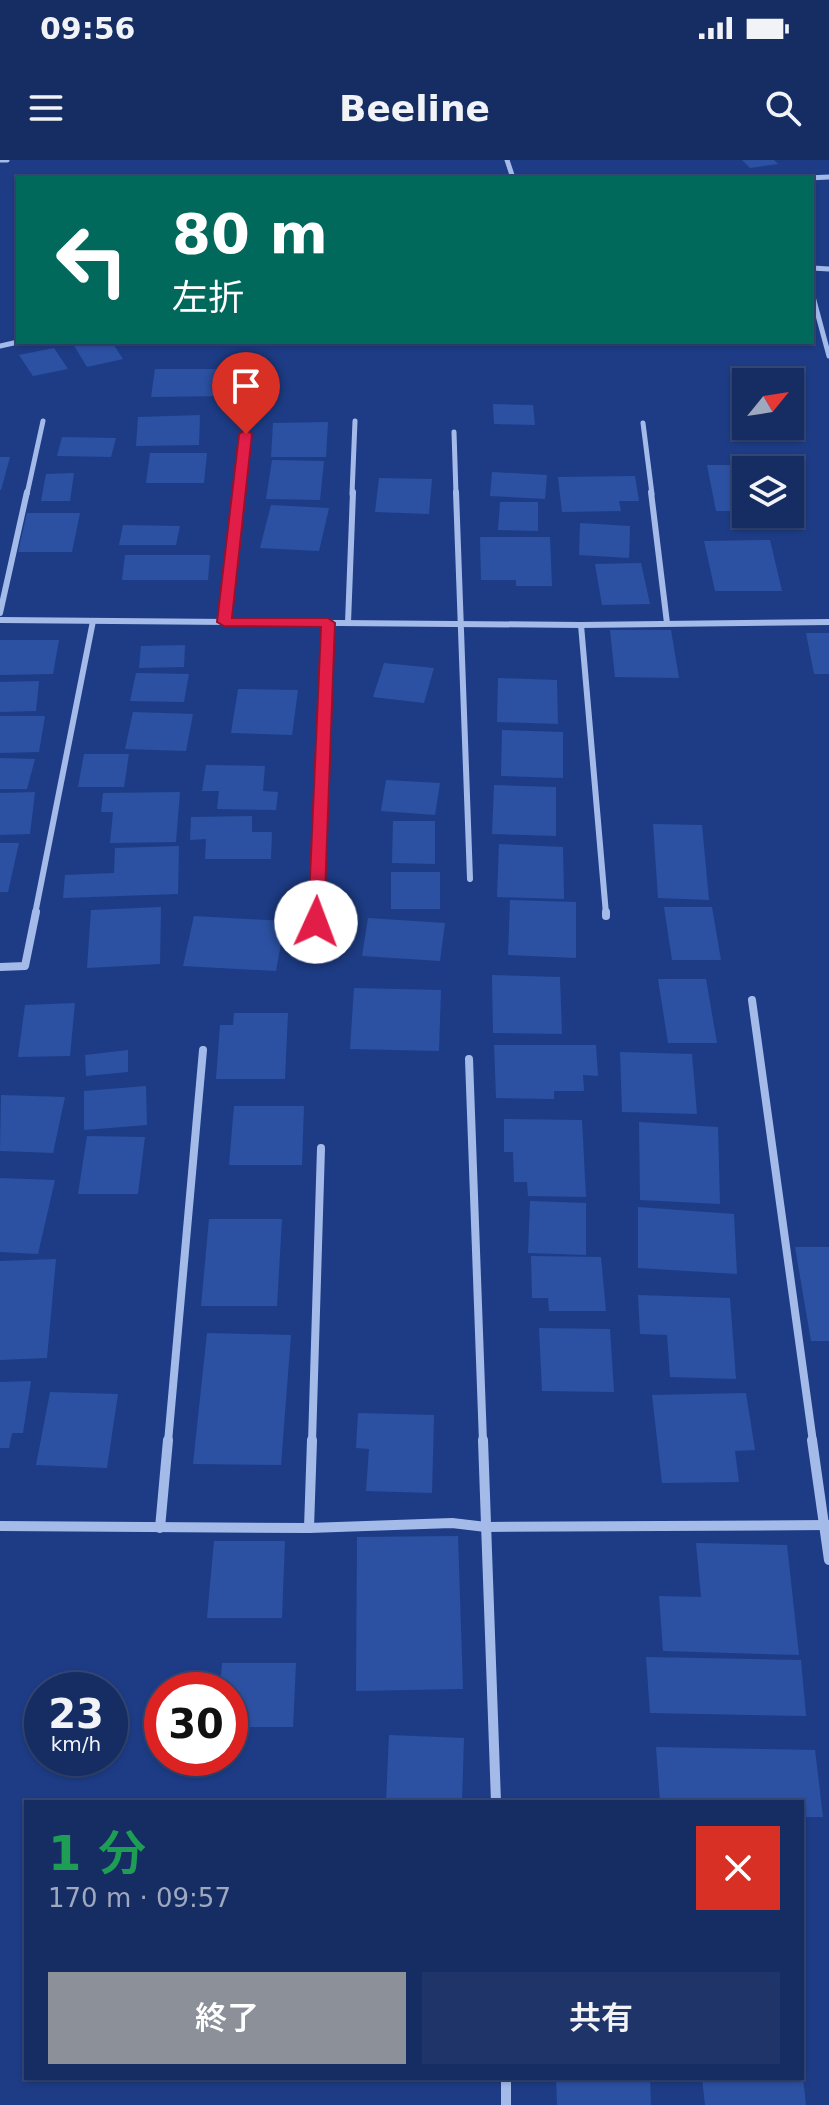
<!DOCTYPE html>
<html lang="ja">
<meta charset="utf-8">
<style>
body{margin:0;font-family:"DejaVu Sans","Noto Sans JP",sans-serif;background:#1f356a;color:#f1f3f6;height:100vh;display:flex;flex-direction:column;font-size:30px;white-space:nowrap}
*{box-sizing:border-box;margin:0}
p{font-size:26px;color:#9ea8bf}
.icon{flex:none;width:44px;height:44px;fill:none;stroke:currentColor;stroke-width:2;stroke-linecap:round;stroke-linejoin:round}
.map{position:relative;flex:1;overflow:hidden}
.sheet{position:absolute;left:24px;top:1640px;width:780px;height:280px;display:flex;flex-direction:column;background:#162d64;border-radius:0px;box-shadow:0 2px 6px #0004,0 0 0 2px #354978}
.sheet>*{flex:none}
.guide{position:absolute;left:16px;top:16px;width:798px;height:168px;border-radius:0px;box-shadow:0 2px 6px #0004,0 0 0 2px #354978;background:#00695c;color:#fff;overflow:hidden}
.needle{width:52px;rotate:60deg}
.tools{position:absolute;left:732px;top:208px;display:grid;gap:16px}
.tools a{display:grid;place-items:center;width:72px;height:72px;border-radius:0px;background:#162d64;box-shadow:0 2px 6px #0004,0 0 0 2px #354978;font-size:40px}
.speed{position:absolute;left:24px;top:1512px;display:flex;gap:16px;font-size:40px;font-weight:700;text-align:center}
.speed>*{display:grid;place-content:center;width:104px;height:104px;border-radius:50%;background:#162d64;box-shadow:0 2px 6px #0004,0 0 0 2px #354978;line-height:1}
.speed small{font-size:20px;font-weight:400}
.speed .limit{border:12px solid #d22;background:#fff;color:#111}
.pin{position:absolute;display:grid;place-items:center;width:68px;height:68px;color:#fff;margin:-82px -34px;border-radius:50% 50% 50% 0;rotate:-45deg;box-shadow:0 0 8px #0007}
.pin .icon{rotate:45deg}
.me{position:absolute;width:88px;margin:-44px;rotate:2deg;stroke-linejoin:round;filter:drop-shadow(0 0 6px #0008)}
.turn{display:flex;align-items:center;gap:28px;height:168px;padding:0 24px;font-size:36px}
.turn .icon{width:104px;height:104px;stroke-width:2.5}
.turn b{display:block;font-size:56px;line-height:68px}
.round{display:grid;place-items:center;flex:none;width:84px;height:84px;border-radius:0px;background:#1f356a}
.headline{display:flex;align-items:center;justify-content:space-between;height:136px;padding:0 24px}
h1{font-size:48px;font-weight:600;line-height:60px;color:#1e9e55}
.primary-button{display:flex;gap:16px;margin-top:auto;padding:16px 24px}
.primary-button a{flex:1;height:92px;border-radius:0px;background:#8c9099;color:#fff;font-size:32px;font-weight:600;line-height:92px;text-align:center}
.primary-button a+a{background:#1f356a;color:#f1f3f6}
.status{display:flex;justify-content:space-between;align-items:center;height:56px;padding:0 40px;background:#162d64;direction:ltr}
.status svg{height:22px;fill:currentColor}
header{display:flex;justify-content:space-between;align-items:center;height:104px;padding:0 24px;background:#162d64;font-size:36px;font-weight:600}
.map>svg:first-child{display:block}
.building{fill:#2c51a2}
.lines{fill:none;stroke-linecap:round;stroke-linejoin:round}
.street-far3{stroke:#a4bbea;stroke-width:5}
.street-far2{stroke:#a4bbea;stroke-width:6}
.street-far1{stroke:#a4bbea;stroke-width:8}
.street{stroke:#a4bbea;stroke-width:10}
.route{fill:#e11d48;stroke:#92132f;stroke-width:2}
</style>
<div class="status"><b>09:56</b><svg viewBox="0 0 49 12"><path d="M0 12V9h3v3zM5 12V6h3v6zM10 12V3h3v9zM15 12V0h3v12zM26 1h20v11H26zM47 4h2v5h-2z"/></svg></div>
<header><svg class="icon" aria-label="menu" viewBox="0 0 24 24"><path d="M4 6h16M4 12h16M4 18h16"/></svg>Beeline<svg class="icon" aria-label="search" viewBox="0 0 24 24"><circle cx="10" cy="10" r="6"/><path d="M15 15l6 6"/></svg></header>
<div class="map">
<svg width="829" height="1945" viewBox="0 0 829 1945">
<rect width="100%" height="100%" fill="#1d3c85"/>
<g class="building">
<polygon points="742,0 774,0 778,4 750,8"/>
<polygon points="83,182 112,182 123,199 87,207 73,184"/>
<polygon points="54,188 68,209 33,216 19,195"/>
<polygon points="155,209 230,209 227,236 151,237"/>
<polygon points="493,244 533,245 535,265 494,264"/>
<polygon points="200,255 199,285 136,286 138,257"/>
<polygon points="328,262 326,297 271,297 273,263"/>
<polygon points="62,277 116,278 111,297 57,296"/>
<polygon points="150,293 207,293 204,323 146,323"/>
<polygon points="0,297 10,297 1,330 0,330"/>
<polygon points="272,300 324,301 320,340 266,339"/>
<polygon points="707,305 761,305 762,310 746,310 746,351 716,351"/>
<polygon points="492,312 547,315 545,339 490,336"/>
<polygon points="74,313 70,341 41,341 46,314"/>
<polygon points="635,316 639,341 619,341 621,351 562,352 558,317"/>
<polygon points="379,318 432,319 429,354 375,352"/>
<polygon points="500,342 538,342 538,371 498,370"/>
<polygon points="271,345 329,348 319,391 260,388"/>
<polygon points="27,353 80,353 72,392 18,392"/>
<polygon points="580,363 630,366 629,398 579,395"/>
<polygon points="123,365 180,366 176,385 119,385"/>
<polygon points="480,377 550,377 552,426 516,426 516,420 481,420"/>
<polygon points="770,380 782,431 715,431 704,381"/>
<polygon points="125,395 210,395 208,420 122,420"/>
<polygon points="641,403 650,444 602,445 595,404"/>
<polygon points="610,470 671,470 679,518 615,517"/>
<polygon points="806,473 829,473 829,514 814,514"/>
<polygon points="0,480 59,480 53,514 0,515"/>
<polygon points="185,485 184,507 139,508 141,486"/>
<polygon points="384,503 434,508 424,543 373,537"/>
<polygon points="136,513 189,514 184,542 130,541"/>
<polygon points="498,518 557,520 558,564 497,562"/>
<polygon points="39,521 36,551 0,552 0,522"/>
<polygon points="238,529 298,530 292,575 231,573"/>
<polygon points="133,552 193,554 186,591 125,589"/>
<polygon points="0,556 45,556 39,592 0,593"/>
<polygon points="502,570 563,572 563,618 501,616"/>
<polygon points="84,594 129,594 124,627 78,627"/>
<polygon points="0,598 35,599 27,629 0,629"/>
<polygon points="206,605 265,606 263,631 278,632 276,650 217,649 219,631 202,631"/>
<polygon points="386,620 440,623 435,655 381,651"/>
<polygon points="494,625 556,627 556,676 492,674"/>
<polygon points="35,632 30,674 0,675 0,633"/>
<polygon points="180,632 176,682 110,683 113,652 101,652 103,633"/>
<polygon points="252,656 252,672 272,672 271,699 205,699 206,679 190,680 191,657"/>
<polygon points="393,661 435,661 435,704 392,703"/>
<polygon points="653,664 702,665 709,740 658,738"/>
<polygon points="0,683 19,683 8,732 0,732"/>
<polygon points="499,684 563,687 564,739 497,737"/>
<polygon points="179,686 178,734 63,738 65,715 114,713 115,688"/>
<rect x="391" y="712" width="49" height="37"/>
<polygon points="510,740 576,742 576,798 508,795"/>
<polygon points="161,747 160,804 87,808 91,750"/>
<polygon points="664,747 712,747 721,800 672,800"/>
<polygon points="194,756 285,761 276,811 183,806"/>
<polygon points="368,758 445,763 440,801 362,796"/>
<polygon points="492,815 560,817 562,874 493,873"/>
<polygon points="658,819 706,819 717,883 668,883"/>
<polygon points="354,828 441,830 439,891 350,889"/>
<polygon points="75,843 70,896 18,897 25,845"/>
<polygon points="234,853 288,853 285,919 216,919 220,865 233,865"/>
<polygon points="494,885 596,885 598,916 583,915 584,931 554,931 554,939 496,938"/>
<polygon points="128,890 128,912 86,916 85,895"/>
<polygon points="620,892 692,894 697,954 622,952"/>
<polygon points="146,926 147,965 84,970 84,931"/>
<polygon points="1,935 65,937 53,993 0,991"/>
<polygon points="234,946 304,946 302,1005 229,1005"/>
<polygon points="504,959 582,960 586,1037 528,1036 527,1022 514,1022 513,992 504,992"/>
<polygon points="639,962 718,967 720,1044 640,1040"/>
<polygon points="87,976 145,977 138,1034 78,1034"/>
<polygon points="0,1018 55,1020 38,1094 0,1092"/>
<polygon points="530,1041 586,1043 586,1095 528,1093"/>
<polygon points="638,1047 734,1054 737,1114 638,1108"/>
<polygon points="209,1059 282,1059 277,1146 201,1146"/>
<polygon points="795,1087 829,1087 829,1181 811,1181"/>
<polygon points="531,1096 601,1097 606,1151 549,1151 548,1138 532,1138"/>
<polygon points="56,1099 47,1198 0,1200 0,1101"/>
<polygon points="638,1135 730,1138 736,1219 670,1217 667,1175 640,1174"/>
<polygon points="539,1168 610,1169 614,1232 542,1231"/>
<polygon points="207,1173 291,1175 281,1305 193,1304"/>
<polygon points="31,1221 23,1273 12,1273 9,1288 0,1288 0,1222"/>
<polygon points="50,1232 118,1234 107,1308 36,1305"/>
<polygon points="746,1233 755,1290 735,1291 739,1322 662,1323 652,1235"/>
<polygon points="358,1253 434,1255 432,1333 366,1331 369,1289 356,1288"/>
<polygon points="458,1376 463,1529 356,1531 357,1377"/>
<polygon points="214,1381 285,1381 282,1458 207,1458"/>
<polygon points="696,1383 787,1385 799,1495 663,1491 659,1436 701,1437"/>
<polygon points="646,1497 801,1500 806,1556 650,1553"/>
<polygon points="222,1503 296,1503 293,1567 230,1567 230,1530 220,1530"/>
<polygon points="389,1575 464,1578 462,1642 386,1642"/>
<polygon points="656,1587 815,1590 823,1657 802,1657 802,1642 660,1642"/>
<polygon points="556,1918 650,1918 651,1945 557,1945"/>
<polygon points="702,1918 803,1918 806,1945 705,1945"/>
</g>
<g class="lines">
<g class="street-far3">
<polyline points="0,0 7,0"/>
<polyline points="507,0 513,18"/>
<polyline points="808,18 829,17"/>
<polyline points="812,108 829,109"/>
<polyline points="812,133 829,196"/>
<polyline points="0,186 18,182"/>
<polyline points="643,263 652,334"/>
<polyline points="454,272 456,334"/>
<polyline points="27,334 43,261"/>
<polyline points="239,334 253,212"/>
<polyline points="352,334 355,261"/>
</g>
<g class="street-far2">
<polyline points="456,332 470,719"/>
<polyline points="651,332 667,463"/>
<polyline points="0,453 27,332"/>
<polyline points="0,460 581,465 829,462"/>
<polyline points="224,462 239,332"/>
<polyline points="348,463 353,332"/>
<polyline points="581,465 606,754"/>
<polyline points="35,754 93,461"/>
<polyline points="316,754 328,463"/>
</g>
<g class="street-far1">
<polyline points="606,752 606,756"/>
<polyline points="316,762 316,752"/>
<polyline points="0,807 25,806 36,752"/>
<polyline points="752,840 813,1282"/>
<polyline points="469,899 483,1282"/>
<polyline points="168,1282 203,890"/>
<polyline points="312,1282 321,988"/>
</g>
<g class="street">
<polyline points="483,1280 496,1642"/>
<polyline points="812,1280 829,1400"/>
<polyline points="0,1366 309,1368 452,1363 486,1367 829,1365"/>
<polyline points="160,1368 168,1280"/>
<polyline points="309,1368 312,1280"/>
<polyline points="506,1918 506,1945"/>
</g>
</g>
<polygon class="route" points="246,270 252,274 232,458 328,458 335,463 324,762 316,767 308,762 321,467 224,466 217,462 239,274"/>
</svg>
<div class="tools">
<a><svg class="needle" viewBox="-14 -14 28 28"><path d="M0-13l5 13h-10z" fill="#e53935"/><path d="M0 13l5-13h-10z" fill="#9ea8bf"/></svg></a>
<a><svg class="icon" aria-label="layers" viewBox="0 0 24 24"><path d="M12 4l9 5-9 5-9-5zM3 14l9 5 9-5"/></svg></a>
</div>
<div class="speed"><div>23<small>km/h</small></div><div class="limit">30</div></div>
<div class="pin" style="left:246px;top:274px;background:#d93025"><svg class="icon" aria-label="arrive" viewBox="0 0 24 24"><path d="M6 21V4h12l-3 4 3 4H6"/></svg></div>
<svg class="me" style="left:316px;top:762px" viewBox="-20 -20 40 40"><circle r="19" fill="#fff"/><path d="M0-13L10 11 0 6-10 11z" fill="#e11d48"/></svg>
<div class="guide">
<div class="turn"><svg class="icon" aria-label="left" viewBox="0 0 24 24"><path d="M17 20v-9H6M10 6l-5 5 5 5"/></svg><div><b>80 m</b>左折</div></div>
</div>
<section class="sheet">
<div class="headline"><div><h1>1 分</h1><p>170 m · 09:57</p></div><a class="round" style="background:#d93025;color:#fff"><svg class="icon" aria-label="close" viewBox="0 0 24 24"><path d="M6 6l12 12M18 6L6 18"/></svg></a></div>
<div class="primary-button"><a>終了</a><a>共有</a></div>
</section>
</div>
